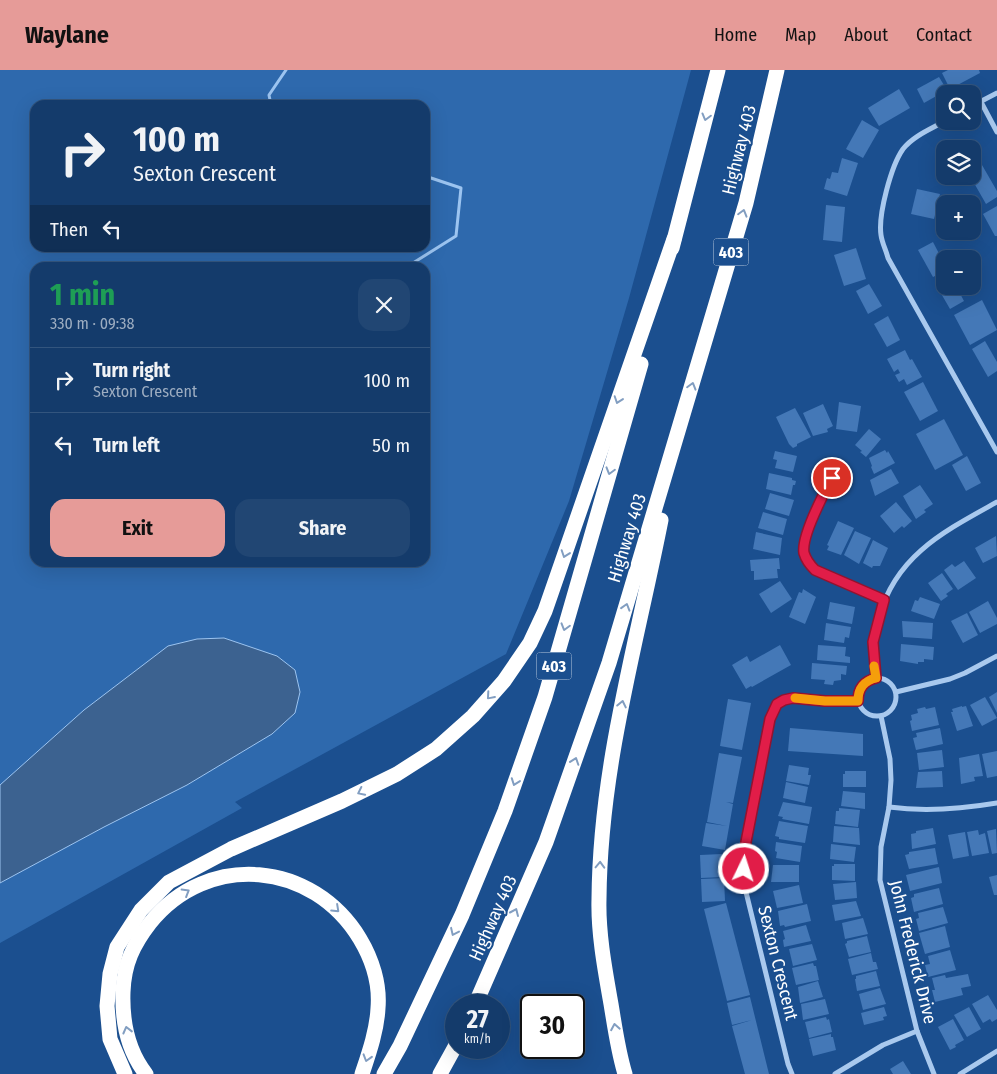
<!DOCTYPE html>
<meta charset="utf-8">
<style>
body{margin:0;font-family:"Fira Sans Condensed",sans-serif;background:#214673;color:#f1f3f6;height:100vh;display:flex;flex-direction:column;font-size:19px;white-space:nowrap}
*{box-sizing:border-box;margin:0}
p{font-size:16px;color:#9dadc1}
.icon{flex:none;width:28px;height:28px;fill:none;stroke:currentColor;stroke-width:2;stroke-linecap:round;stroke-linejoin:round}
.map{position:relative;flex:1;overflow:hidden}
.details{position:absolute;left:30px;top:192px;width:400px;height:305px;display:flex;flex-direction:column;background:#143b6b;border-radius:15px;box-shadow:0 5px 20px #0002,0 0 0 1px #33557e}
.details>*{flex:none}
.hud{position:absolute;left:30px;top:30px;width:400px;height:152px;border-radius:15px;box-shadow:0 5px 20px #0002,0 0 0 1px #33557e;background:#143b6b;color:#f1f3f6;overflow:hidden}
.controls{position:absolute;left:936px;top:15px;display:grid;gap:10px}
.controls a{display:grid;place-items:center;width:45px;height:45px;border-radius:10px;background:#143b6b;box-shadow:0 5px 20px #0002,0 0 0 1px #33557e;font-size:25px}
.speed{position:absolute;left:445px;top:924px;display:flex;gap:10px;font-size:25px;font-weight:700;text-align:center}
.speed>*{display:grid;place-content:center;width:65px;height:65px;border-radius:50%;background:#143b6b;box-shadow:0 5px 20px #0002,0 0 0 1px #33557e;line-height:1}
.speed small{font-size:12px;font-weight:400}
.speed .limit{border:2px solid #111;border-radius:8px;background:#fff;color:#111}
.pin{position:absolute;display:grid;place-items:center;width:42px;height:42px;color:#fff;margin:-21px;border:2px solid #fff;border-radius:50%;box-shadow:0 1px 5px #0007}
.me{position:absolute;width:55px;margin:-28px;rotate:4deg;stroke-linejoin:round;filter:drop-shadow(0 0 4px #0008)}
.turn{display:flex;align-items:center;gap:18px;height:105px;padding:0 20px;font-size:22px}
.turn .icon{width:65px;height:65px;stroke-width:2.5}
.turn b{display:block;font-size:35px;line-height:42px}
.then{display:flex;align-items:center;height:48px;padding:0 20px;background:#0003;gap:10px;font-size:19px}
.round{display:grid;place-items:center;flex:none;width:52px;height:52px;border-radius:15px;background:#214673}
.headline{display:flex;align-items:center;justify-content:space-between;height:85px;padding:0 20px}
h1{font-size:30px;font-weight:700;line-height:38px;color:#1e9e55}
.action{display:flex;gap:10px;margin-top:auto;padding:10px 20px}
.action a{flex:1;height:58px;border-radius:15px;background:#e69b98;color:#111;font-size:20px;font-weight:700;line-height:58px;text-align:center}
.action a+a{background:#214673;color:#f1f3f6}
ul{padding:0;list-style:none}
li{display:flex;align-items:center;gap:15px;height:65px;padding:0 20px;border-top:1px solid #33557e}
li div{flex:1}
li b{display:block;font-size:19px}
li em{font-style:normal}
header{display:flex;align-items:center;gap:30px;box-sizing:border-box;height:70px;padding:0 25px;background:#e69b98;color:#111}
header strong{font-size:24px}
nav{display:flex;gap:28px;margin-inline-start:auto;font-size:18px}
.map>svg:first-child{display:block}
.green{fill:#2e69ad;fill-rule:evenodd}
.water{fill:#3c6290;stroke:#9cc4f0}
.lines{fill:none;stroke-linecap:round;stroke-linejoin:round}
.stream{stroke:#9cc4f0;stroke-width:3}
.building{fill:#4478b7}
.street{stroke:#a9c9ee;stroke-width:5}
.highway{stroke:#fff;stroke-width:15}
.oneway{stroke:#829ec1}
.route-casing{stroke:#92132f;stroke-width:12}
.route{stroke:#e11d48;stroke-width:9}
.slow{stroke:#f59e0b;stroke-width:9}
.labels{text-anchor:middle;stroke-width:4;stroke-linejoin:round;paint-order:stroke}
.shield{fill:#1b4f8f;stroke:#bbcadd;stroke-width:1}
.shield-label{font-size:16px;font-weight:bold;fill:#fff}
.street-label{font-size:18px;fill:#fff;stroke:#1b4f8f}
</style>
<header>
<strong>Waylane</strong>
<nav><a>Home</a><a>Map</a><a>About</a><a>Contact</a></nav>
</header>
<div class="map">
<svg width="997" height="1004" viewBox="0 0 997 1004">
<rect width="100%" height="100%" fill="#1b4f8f"/>
<path class="green" d="M0 0H691L629 228 569 431 506 584 235 732 242 738 0 873ZM35 35H425V178H35ZM35 198H425V492H35Z"/>
<polygon class="water" points="224,568 277,586 295,600 300,622 295,643 272,664 187,715 104,757 0,813 0,715 84,640 168,576 197,569"/>
<g class="lines">
<g class="stream">
<polyline points="271,35 269,25 286,0"/>
<polyline points="405,198 456,166 461,118 425,106"/>
</g>
</g>
<g class="building">
<polygon points="948,0 979,0 980,3 950,19 942,3"/>
<polygon points="939,7 947,20 924,33 917,19"/>
<polygon points="899,19 910,38 879,56 868,38"/>
<polygon points="862,50 879,60 863,88 846,79"/>
<polygon points="968,71 980,93 972,98 972,79 953,79"/>
<polygon points="842,88 858,93 847,126 824,119 827,108 830,109 832,102 838,103"/>
<polygon points="982,95 997,121 997,127 986,134 970,106 972,106 972,101"/>
<polygon points="917,119 940,124 934,149 911,144"/>
<polygon points="826,135 845,137 842,172 823,170"/>
<polygon points="997,136 997,166 995,166 983,144"/>
<polygon points="975,141 980,152 972,156 972,143"/>
<polygon points="933,172 945,195 945,201 933,207 918,180"/>
<polygon points="856,178 866,209 844,216 834,185"/>
<polygon points="945,207 945,216 956,216 964,231 950,239 935,213"/>
<polygon points="869,214 882,236 868,244 856,221"/>
<polygon points="982,230 997,260 970,275 954,245"/>
<polygon points="888,246 900,270 887,277 874,254"/>
<polygon points="985,271 997,292 997,301 988,307 972,279"/>
<polygon points="905,280 910,290 912,289 922,307 907,315 904,309 899,312 895,305 900,303 898,299 894,302 887,289"/>
<polygon points="923,312 938,341 920,351 904,322"/>
<polygon points="839,332 861,336 857,362 836,359"/>
<polygon points="823,334 833,356 827,359 828,362 813,366 803,343"/>
<polygon points="795,338 811,367 797,374 797,376 793,378 789,374 776,347"/>
<polygon points="944,349 963,385 935,400 916,364"/>
<polygon points="869,359 881,369 866,387 860,382 862,381 855,375"/>
<polygon points="885,380 887,383 888,381 895,393 874,404 871,397 872,396 869,388"/>
<polygon points="775,381 797,386 793,402 775,398 777,390 773,389"/>
<polygon points="967,386 981,413 966,421 952,395"/>
<polygon points="891,399 899,413 875,426 870,410"/>
<polygon points="769,403 792,408 792,410 796,411 795,415 793,415 791,425 766,419"/>
<polygon points="920,415 933,434 924,440 926,442 916,449 903,426"/>
<polygon points="770,423 794,430 789,446 765,439"/>
<polygon points="896,432 912,451 904,458 902,456 894,463 880,446"/>
<polygon points="763,442 787,449 783,465 758,458"/>
<polygon points="838,451 854,458 841,485 827,480 829,476 827,475"/>
<polygon points="855,461 871,468 859,494 844,485"/>
<polygon points="756,462 782,468 780,485 753,479"/>
<polygon points="996,466 997,486 983,493 975,478"/>
<polygon points="873,470 888,478 880,496 873,496 872,498 863,493"/>
<polygon points="779,488 780,499 777,499 778,508 754,510 754,501 751,501 750,490"/>
<polygon points="964,491 976,508 958,520 944,500 952,494 955,497"/>
<polygon points="942,503 953,519 946,524 948,526 941,531 928,513"/>
<polygon points="780,511 792,529 771,543 759,524"/>
<polygon points="803,519 816,527 805,554 789,547 799,522 802,523"/>
<polygon points="920,527 940,534 934,549 911,541 915,530 918,531"/>
<polygon points="988,531 997,548 997,554 980,563 969,542"/>
<polygon points="830,532 855,537 852,554 827,549"/>
<polygon points="967,543 978,565 963,573 951,551"/>
<polygon points="902,551 933,553 932,569 903,567"/>
<polygon points="826,553 851,557 849,568 845,567 844,573 824,570"/>
<polygon points="901,574 934,577 933,590 924,589 924,592 918,592 918,594 900,591"/>
<polygon points="780,575 791,595 752,617 751,616 746,619 732,595 747,586 750,592"/>
<polygon points="818,575 846,577 845,586 850,587 850,593 817,590"/>
<polygon points="812,593 847,596 846,605 841,604 841,610 834,611 833,615 824,614 825,610 811,609"/>
<polygon points="997,622 997,643 989,627"/>
<polygon points="985,627 997,648 982,656 970,635"/>
<polygon points="728,629 751,633 742,680 720,676"/>
<polygon points="962,636 962,637 966,636 973,656 957,661 951,642 953,642 952,639"/>
<polygon points="925,637 926,639 935,637 939,655 912,661 910,651 912,650 911,645 918,643 917,639"/>
<polygon points="790,658 863,664 863,686 788,681"/>
<polygon points="940,658 943,674 916,680 913,668 917,667 916,663"/>
<polygon points="942,680 944,697 919,700 917,683"/>
<polygon points="997,681 997,706 987,708 982,684"/>
<polygon points="719,683 742,687 733,733 726,732 733,734 725,780 702,776 706,753 727,756 707,752"/>
<polygon points="979,684 983,706 974,707 975,711 961,714 959,688"/>
<polygon points="789,695 809,698 808,705 811,705 809,715 786,711"/>
<polygon points="845,701 866,701 866,717 843,717 843,704 845,704"/>
<polygon points="942,701 943,717 916,718 918,702"/>
<polygon points="786,712 808,717 805,733 783,728"/>
<polygon points="843,721 865,723 865,739 841,736"/>
<polygon points="783,732 812,737 809,754 782,749 783,747 778,746"/>
<polygon points="839,738 860,740 858,757 835,754 836,741 839,741"/>
<polygon points="779,751 808,756 805,773 779,769 779,767 775,766"/>
<polygon points="834,756 859,758 860,775 833,772"/>
<polygon points="933,758 936,774 912,779 911,764 916,763 916,761"/>
<polygon points="996,759 997,783 992,784 987,761"/>
<polygon points="978,760 979,765 985,763 989,783 972,786 967,762"/>
<polygon points="965,762 969,786 953,789 948,765"/>
<polygon points="776,772 802,776 800,792 776,788 777,782 775,781"/>
<polygon points="831,774 856,777 854,792 830,789"/>
<polygon points="935,778 938,794 909,799 905,785 909,784 909,782"/>
<polygon points="722,784 724,807 701,808 700,785"/>
<polygon points="834,794 855,794 855,811 832,810 832,796 834,796"/>
<polygon points="773,795 799,795 799,812 771,812"/>
<polygon points="939,797 942,813 910,821 906,805"/>
<polygon points="997,805 997,825 994,825 989,807"/>
<polygon points="724,808 725,831 702,832 701,809"/>
<polygon points="856,812 857,828 835,830 833,814"/>
<polygon points="799,815 803,833 777,838 773,821"/>
<polygon points="939,818 943,834 914,842 911,828 914,827 914,824"/>
<polygon points="856,831 861,846 835,851 832,835"/>
<polygon points="726,833 750,925 727,931 704,839"/>
<polygon points="807,834 811,851 785,857 784,855 780,856 778,841"/>
<polygon points="943,837 948,853 919,861 916,849 919,848 918,843"/>
<polygon points="863,848 868,864 845,869 842,853"/>
<polygon points="806,855 811,871 784,877 783,870 785,869 783,861"/>
<polygon points="945,856 950,877 925,884 919,863"/>
<polygon points="867,866 871,882 849,887 845,874 847,873 847,871"/>
<polygon points="812,874 817,890 793,896 789,879"/>
<polygon points="950,880 956,900 928,907 925,895 930,894 928,886"/>
<polygon points="871,883 873,892 876,892 878,899 852,905 848,889"/>
<polygon points="813,893 814,896 816,896 819,910 796,915 792,898"/>
<polygon points="876,901 880,916 857,921 855,909 856,909 856,906"/>
<polygon points="968,904 971,916 961,918 963,925 935,932 932,920 935,920 932,908 945,905 946,908"/>
<polygon points="818,911 823,927 800,933 798,917"/>
<polygon points="880,918 886,934 863,940 859,924"/>
<polygon points="988,925 997,940 997,949 992,952 990,949 983,953 972,934"/>
<polygon points="750,927 769,1004 745,1004 732,956 752,950 732,955 727,933"/>
<polygon points="825,929 829,944 803,950 801,934"/>
<polygon points="884,937 887,946 883,947 884,950 864,955 861,943"/>
<polygon points="969,937 981,959 967,967 954,945"/>
<polygon points="826,947 827,950 829,949 832,962 809,968 805,952"/>
<polygon points="953,949 964,970 955,975 956,977 950,980 938,957"/>
<polygon points="831,964 831,967 833,967 836,980 813,986 809,969"/>
<polygon points="903,991 911,1004 893,1004 890,999"/>
</g>
<g class="lines">
<g class="street">
<polyline points="981,32 997,62"/>
<polyline points="972,36 997,23"/>
<path d="M945 51C931 59 913 66 903 79 891 96 878 145 881 165 882 173 886 180 888 188L997 382"/>
<polyline points="832,408 820,430 806,469 804,477 806,489 815,500 884,530"/>
<circle cx="877" cy="627" r="19"/>
<path d="M876 608C874 596 872 585 873 573 874 564 877 555 879 547 896 485 945 461 997 432"/>
<polyline points="896,622 950,609 965,603 997,586"/>
<polyline points="881,646 890,689 891,710 889,737 881,777 880,810 917,961 934,1004"/>
<path d="M889 737C926 742 961 739 997 733"/>
<path d="M792 1004 788 994 746 822C742 764 759 706 770 649L777 634 784 630 793 628 825 631H858"/>
<polyline points="835,1004 883,975 917,961"/>
<polyline points="960,1004 997,981"/>
</g>
<g class="highway">
<polyline points="672,178 718,0"/>
<polyline points="475,935 546,772 609,593 746,133 777,0"/>
<polyline points="125,1004 110,969 107,936 110,904 117,877 141,840 169,812 231,779 342,731 397,704 436,679 473,646 504,611 530,573 545,541 674,169"/>
<path d="M146 1004C128 981 122 951 123 922 124 894 133 875 150 853 208 781 313 791 360 869 372 889 380 914 378 938 377 960 369 983 362 1004"/>
<polyline points="384,1004 400,976 462,845 505,741 545,627 641,294"/>
<polyline points="440,1004 456,975"/>
<path d="M625 1004C618 981 615 958 611 934 605 900 598 863 599 829 600 698 636 577 661 450"/>
</g>
</g>
<defs><path id="oneway-chevron" d="M-2-3.5L2.5 0L-2 3.5" fill="none" stroke-width="1.6" stroke-linecap="round" stroke-linejoin="round" transform="scale(1.25)"/></defs>
<g class="oneway">
<use href="#oneway-chevron" transform="translate(706 47) rotate(105)"/>
<use href="#oneway-chevron" transform="translate(743 143) rotate(-74)"/>
<use href="#oneway-chevron" transform="translate(692 316) rotate(-74)"/>
<use href="#oneway-chevron" transform="translate(618 330) rotate(109)"/>
<use href="#oneway-chevron" transform="translate(610 401) rotate(106)"/>
<use href="#oneway-chevron" transform="translate(565 484) rotate(109)"/>
<use href="#oneway-chevron" transform="translate(626 537) rotate(-73)"/>
<use href="#oneway-chevron" transform="translate(565 557) rotate(106)"/>
<use href="#oneway-chevron" transform="translate(490 626) rotate(131)"/>
<use href="#oneway-chevron" transform="translate(622 634) rotate(-78)"/>
<use href="#oneway-chevron" transform="translate(575 691) rotate(-71)"/>
<use href="#oneway-chevron" transform="translate(515 712) rotate(110)"/>
<use href="#oneway-chevron" transform="translate(361 722) rotate(154)"/>
<use href="#oneway-chevron" transform="translate(600 795) rotate(-88)"/>
<use href="#oneway-chevron" transform="translate(186 822) rotate(-31)"/>
<use href="#oneway-chevron" transform="translate(336 839) rotate(43)"/>
<use href="#oneway-chevron" transform="translate(515 842) rotate(-66)"/>
<use href="#oneway-chevron" transform="translate(454 862) rotate(115)"/>
<use href="#oneway-chevron" transform="translate(615 957) rotate(-100)"/>
<use href="#oneway-chevron" transform="translate(127 960) rotate(-104)"/>
<use href="#oneway-chevron" transform="translate(367 988) rotate(107)"/>
</g>
<g class="lines">
<defs>
<path id="route" d="M744 799 746 772 770 649 777 634 784 630 793 628 825 631H858C858 618 864 611 876 608L873 572 884 530 815 500C810 495 806 490 804 483 801 467 824 423 832 408"/>
</defs>
<use href="#route" class="route-casing"/>
<use href="#route" class="route"/>
<path class="slow" d="M795 628 825 631H858C858 618 864 611 876 608L874 596"/>
</g>
<g class="labels">
<g class="shield">
<rect x="713.5" y="168.5" width="35" height="27" rx="4"/>
<rect x="536.5" y="582.5" width="35" height="27" rx="4"/>
</g>
<g class="shield-label">
<text x="731" y="188">403</text>
<text x="554" y="602">403</text>
</g>
<g class="street-label">
<text transform="translate(739 80) rotate(-76)" y="6">Highway 403</text>
<text transform="translate(627 468) rotate(-73)" y="6">Highway 403</text>
<text transform="translate(493 848) rotate(-66)" y="6">Highway 403</text>
<text transform="translate(913 882) rotate(76)" y="6">John Frederick Drive</text>
<text transform="translate(778 893) rotate(76)" y="6">Sexton Crescent</text>
</g>
</g>
</svg>
<div class="controls">
<a><svg class="icon" aria-label="search" viewBox="0 0 24 24"><circle cx="10" cy="10" r="6"/><path d="M15 15l6 6"/></svg></a>
<a><svg class="icon" aria-label="layers" viewBox="0 0 24 24"><path d="M12 4l9 5-9 5-9-5zM3 14l9 5 9-5"/></svg></a>
<a>+</a>
<a>−</a>
</div>
<div class="speed"><div>27<small>km/h</small></div><div class="limit">30</div></div>
<div class="pin" style="left:832px;top:408px;background:#d93025"><svg class="icon" aria-label="arrive" viewBox="0 0 24 24"><path d="M6 21V4h12l-3 4 3 4H6"/></svg></div>
<svg class="me" style="left:744px;top:799px" viewBox="-20 -20 40 40"><circle r="17" fill="#e11d48" stroke="#fff" stroke-width="3"/><path d="M0-11L8 9 0 5-8 9z" fill="#fff"/></svg>
<div class="hud">
<div class="turn"><svg class="icon" aria-label="right" viewBox="0 0 24 24"><path d="M7 20v-9h11M14 6l5 5-5 5"/></svg><div><b>100 m</b>Sexton Crescent</div></div>
<div class="then">Then<svg class="icon" aria-label="left" viewBox="0 0 24 24"><path d="M17 20v-9H6M10 6l-5 5 5 5"/></svg></div>
</div>
<section class="details">
<div class="headline"><div><h1>1 min</h1><p>330 m · 09:38</p></div><a class="round"><svg class="icon" aria-label="close" viewBox="0 0 24 24"><path d="M6 6l12 12M18 6L6 18"/></svg></a></div>
<ul>
<li><svg class="icon" aria-label="right" viewBox="0 0 24 24"><path d="M7 20v-9h11M14 6l5 5-5 5"/></svg><div><b>Turn right</b><p>Sexton Crescent</p></div><em>100 m</em></li>
<li><svg class="icon" aria-label="left" viewBox="0 0 24 24"><path d="M17 20v-9H6M10 6l-5 5 5 5"/></svg><div><b>Turn left</b></div><em>50 m</em></li>
</ul>
<div class="action"><a>Exit</a><a>Share</a></div>
</section>
</div>
